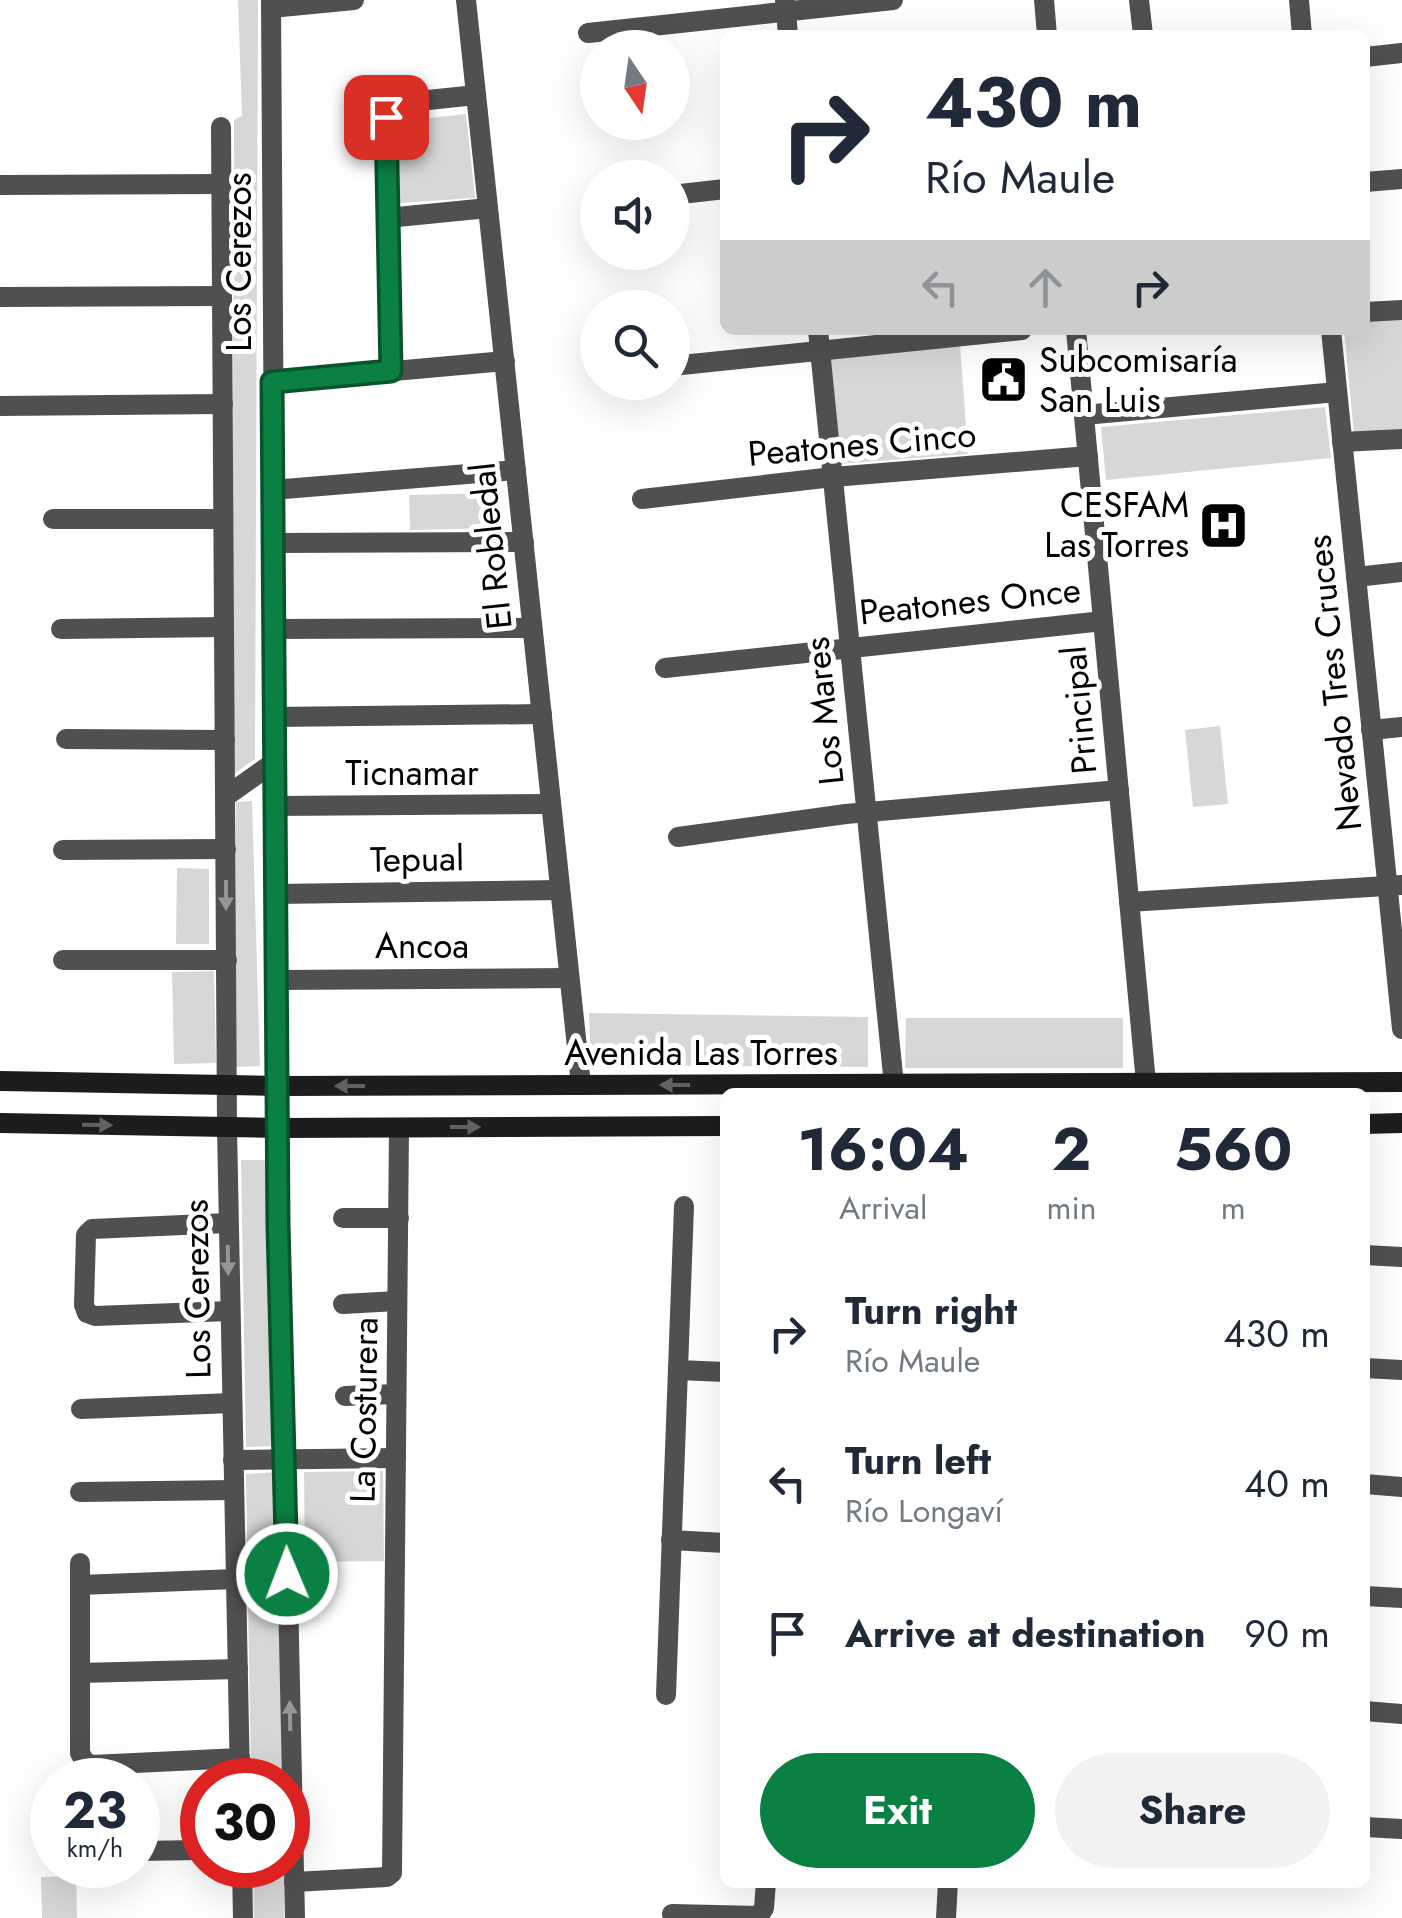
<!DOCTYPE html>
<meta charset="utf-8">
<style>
body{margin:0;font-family:Jost,sans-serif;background:#f2f2f3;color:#1f2937;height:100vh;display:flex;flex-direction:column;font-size:38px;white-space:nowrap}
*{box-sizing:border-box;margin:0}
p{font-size:32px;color:#747a83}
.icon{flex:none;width:55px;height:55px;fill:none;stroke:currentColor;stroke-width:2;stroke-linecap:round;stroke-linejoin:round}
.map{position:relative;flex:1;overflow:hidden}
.side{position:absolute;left:720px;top:1088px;width:650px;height:800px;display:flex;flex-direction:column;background:#fff;border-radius:15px;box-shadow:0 10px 40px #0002}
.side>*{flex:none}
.top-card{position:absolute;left:720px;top:30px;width:650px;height:305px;border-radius:15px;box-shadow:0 10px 40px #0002;background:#fff;color:#1f2937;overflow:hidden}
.needle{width:65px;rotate:167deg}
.controls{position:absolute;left:580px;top:30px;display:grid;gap:20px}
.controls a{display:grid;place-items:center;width:110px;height:110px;border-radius:50%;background:#fff;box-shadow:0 10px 40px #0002;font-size:50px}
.speed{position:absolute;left:30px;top:1758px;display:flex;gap:20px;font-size:50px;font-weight:700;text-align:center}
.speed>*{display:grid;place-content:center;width:130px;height:130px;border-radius:50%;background:#fff;box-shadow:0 10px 40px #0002;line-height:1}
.speed small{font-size:25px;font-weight:400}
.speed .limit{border:15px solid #d22;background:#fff;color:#111}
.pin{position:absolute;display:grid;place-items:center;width:85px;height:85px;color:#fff;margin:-42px;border-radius:20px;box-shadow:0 5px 15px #0006}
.me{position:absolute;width:110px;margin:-55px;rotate:359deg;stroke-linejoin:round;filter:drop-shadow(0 0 8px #0008)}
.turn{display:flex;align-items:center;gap:35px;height:210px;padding:0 40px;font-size:45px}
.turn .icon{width:130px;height:130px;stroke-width:2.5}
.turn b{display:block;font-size:70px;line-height:85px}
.lanes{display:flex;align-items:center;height:95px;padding:0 40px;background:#0003;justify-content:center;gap:50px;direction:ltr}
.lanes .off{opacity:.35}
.eta{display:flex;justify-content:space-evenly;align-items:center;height:170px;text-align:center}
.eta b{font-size:60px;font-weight:700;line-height:70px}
.button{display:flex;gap:20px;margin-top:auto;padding:20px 40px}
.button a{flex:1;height:115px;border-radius:60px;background:#0b8043;color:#fff;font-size:40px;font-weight:700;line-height:115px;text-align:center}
.button a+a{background:#f2f2f3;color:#1f2937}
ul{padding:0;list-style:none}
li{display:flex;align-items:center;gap:30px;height:150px;padding:0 40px}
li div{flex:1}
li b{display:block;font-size:38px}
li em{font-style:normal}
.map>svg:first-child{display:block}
.green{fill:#d7d7d7}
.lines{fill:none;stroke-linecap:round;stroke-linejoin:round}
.minor{stroke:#505050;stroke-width:20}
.tertiary{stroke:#505050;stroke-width:20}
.secondary{stroke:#1d1d1d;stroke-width:20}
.oneway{fill:#969696}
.oneway2{fill:#616161}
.route-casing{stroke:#07532c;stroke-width:25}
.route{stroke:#0b8043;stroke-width:18}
.labels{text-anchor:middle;stroke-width:10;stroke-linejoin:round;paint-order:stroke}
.street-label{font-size:35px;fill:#000;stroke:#fff}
.poi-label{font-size:35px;fill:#000;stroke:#fff;text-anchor:start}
</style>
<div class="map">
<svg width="1402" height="1918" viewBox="0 0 1402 1918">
<rect width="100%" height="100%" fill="#fff"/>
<g class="green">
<polygon points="238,0 258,0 255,759 235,773 232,760 234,120 242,116"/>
<polygon points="466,114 475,198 399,203 394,122"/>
<polygon points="1402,317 1402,432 1354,434 1344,330 1365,330 1365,319"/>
<polygon points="960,344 968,454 838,464 830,354"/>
<polygon points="1325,407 1331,458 1106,480 1101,427"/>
<polygon points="496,493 497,528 410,530 409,495"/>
<polygon points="1220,726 1228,804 1193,807 1185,730"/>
<polygon points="252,801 260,1066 235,1067 236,802"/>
<polygon points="177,868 209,869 209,944 176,944"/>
<polygon points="214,971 216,1063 174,1064 172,972"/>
<polygon points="589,1013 868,1017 868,1067 591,1065"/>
<polygon points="906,1018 1123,1018 1123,1068 905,1068"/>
<polygon points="241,1160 266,1160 276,1446 246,1447"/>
<polygon points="383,1471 384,1561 305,1562 304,1472"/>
<polygon points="279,1472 283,1780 251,1780 246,1474"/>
<polygon points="253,1865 284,1865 284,1918 254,1918"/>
<polygon points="76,1876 77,1918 42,1918 41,1877"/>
</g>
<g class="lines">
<g class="minor">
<polyline points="466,0 581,1085"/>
<polyline points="785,0 788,35"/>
<polyline points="1044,0 1047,35"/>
<polyline points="1139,0 1143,35"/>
<polyline points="1299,0 1302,35"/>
<polyline points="271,8 354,0"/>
<polyline points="588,33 893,0"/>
<polyline points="1365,57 1402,53"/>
<polyline points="221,127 225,797"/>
<polyline points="1365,182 1402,179"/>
<polyline points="0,185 221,184"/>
<polyline points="672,195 725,189"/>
<polyline points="387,218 488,208"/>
<polyline points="0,297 222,296"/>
<polyline points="1365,312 1402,310"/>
<polyline points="818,330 894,1085"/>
<polyline points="1076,330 1146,1083"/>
<polyline points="1331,330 1402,1029"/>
<polyline points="672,366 1022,330"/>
<polyline points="391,371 386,117 390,108 399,103 476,95"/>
<polyline points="272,382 505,361"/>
<polyline points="0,406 223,404"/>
<polyline points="1084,415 1337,392"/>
<polyline points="1342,442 1402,439"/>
<polyline points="272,490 516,470"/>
<polyline points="642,499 833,477 1088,456"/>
<polyline points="53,519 223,519"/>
<polyline points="272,543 524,542"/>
<polyline points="1356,577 1402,572"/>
<polyline points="61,629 224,627"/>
<polyline points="273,629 532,628"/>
<polyline points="665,668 1103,621"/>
<polyline points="273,717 542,714"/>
<polyline points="1371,730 1402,727"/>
<polyline points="66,739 225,740"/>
<polyline points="274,806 551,804"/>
<polyline points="678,837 846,814 1119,790"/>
<polyline points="63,850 226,849"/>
<polyline points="275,894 560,890"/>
<polyline points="1129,902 1402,885"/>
<polyline points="63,960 227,960"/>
<polyline points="276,980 569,978"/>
<polyline points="227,1128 240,1780"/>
<polyline points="278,1128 295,1918"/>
<polyline points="343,1218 399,1218"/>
<polyline points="228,1223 92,1229 86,1235 84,1305 87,1313 95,1316 230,1311"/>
<polyline points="1365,1255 1402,1257"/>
<polyline points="343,1304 397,1301"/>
<polyline points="1365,1368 1402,1370"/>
<polyline points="678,1370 725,1372"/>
<polyline points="345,1396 396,1394"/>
<polyline points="81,1409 232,1403"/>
<polyline points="233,1460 396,1458"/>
<polyline points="1365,1484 1402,1487"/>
<polyline points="80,1492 234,1490"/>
<polyline points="671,1540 725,1543"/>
<polyline points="80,1563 80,1753 85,1762 92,1765 240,1758"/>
<polyline points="80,1585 236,1579"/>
<polyline points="1365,1596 1402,1598"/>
<polyline points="80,1673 238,1669"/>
<polyline points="666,1695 684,1206"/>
<polyline points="1365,1711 1402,1714"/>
<polyline points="1365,1827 1402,1829"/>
<polyline points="138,1851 202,1850"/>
<polyline points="242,1865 243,1918"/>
<polyline points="294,1882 387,1877 392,1873 399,1128"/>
<polyline points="672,1914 759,1916 764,1908 766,1882"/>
<polyline points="946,1918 948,1882"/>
</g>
<g class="tertiary">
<polyline points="271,0 278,1128"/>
<polyline points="227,1128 225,797 273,763"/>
</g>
<g class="secondary">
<polyline points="0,1081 278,1086 1402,1082"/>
<polyline points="0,1123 278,1128 725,1126"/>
<polyline points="1365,1124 1402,1123"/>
</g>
</g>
<defs><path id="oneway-solid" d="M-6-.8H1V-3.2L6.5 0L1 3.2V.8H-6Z" transform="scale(2.5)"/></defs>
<g class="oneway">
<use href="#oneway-solid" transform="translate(226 895) rotate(90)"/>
<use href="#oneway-solid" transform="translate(228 1260) rotate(89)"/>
<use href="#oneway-solid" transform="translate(290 1716) rotate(-91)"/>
</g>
<g class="oneway2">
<use href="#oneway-solid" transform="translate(675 1085) rotate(180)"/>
<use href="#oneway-solid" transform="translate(350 1086) rotate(180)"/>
<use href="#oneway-solid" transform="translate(97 1125) rotate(1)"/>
<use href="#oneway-solid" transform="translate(465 1127)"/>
</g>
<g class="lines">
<defs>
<polyline id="route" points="287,1574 278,1226 272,382 391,371 386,117"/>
</defs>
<use href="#route" class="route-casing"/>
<use href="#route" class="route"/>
</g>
<defs>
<symbol id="civic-square" viewBox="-11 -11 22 22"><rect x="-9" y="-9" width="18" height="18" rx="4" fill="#000" stroke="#fff"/><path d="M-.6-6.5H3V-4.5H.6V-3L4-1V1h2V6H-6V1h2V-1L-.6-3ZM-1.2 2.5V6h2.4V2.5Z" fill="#fff"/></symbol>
<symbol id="hospital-square" viewBox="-11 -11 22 22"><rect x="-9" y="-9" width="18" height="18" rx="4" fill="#000" stroke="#fff"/><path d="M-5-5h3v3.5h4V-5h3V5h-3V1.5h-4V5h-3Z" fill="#fff"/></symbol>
</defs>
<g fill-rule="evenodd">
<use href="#civic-square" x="976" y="352" width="55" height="55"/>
<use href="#hospital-square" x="1196" y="498" width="55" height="55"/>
</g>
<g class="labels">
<g class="street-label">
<text transform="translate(239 262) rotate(-90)" y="12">Los Cerezos</text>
<text transform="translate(862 444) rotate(-5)" y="12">Peatones Cinco</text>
<text transform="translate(491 546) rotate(-96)" y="12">El Robledal</text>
<text transform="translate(970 601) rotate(-6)" y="12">Peatones Once</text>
<text transform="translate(1334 683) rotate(-96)" y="12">Nevado Tres Cruces</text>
<text transform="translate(1079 710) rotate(-95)" y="12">Principal</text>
<text transform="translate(824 711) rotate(-96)" y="12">Los Mares</text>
<text x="412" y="785">Ticnamar</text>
<text transform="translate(417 859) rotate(-1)" y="12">Tepual</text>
<text x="422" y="958">Ancoa</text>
<text x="701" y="1065">Avenida Las Torres</text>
<text transform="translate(197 1289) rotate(-91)" y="12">Los Cerezos</text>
<text transform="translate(364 1410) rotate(-89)" y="12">La Costurera</text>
</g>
<g class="poi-label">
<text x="1039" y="372">Subcomisaría<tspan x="1039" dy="40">San Luis</tspan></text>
<text x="1189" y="517" text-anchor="end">CESFAM<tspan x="1189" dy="40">Las Torres</tspan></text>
</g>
</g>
</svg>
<div class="controls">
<a><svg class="needle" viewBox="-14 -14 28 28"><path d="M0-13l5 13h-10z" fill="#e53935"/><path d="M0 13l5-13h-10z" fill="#747a83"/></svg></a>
<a><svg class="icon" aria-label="sound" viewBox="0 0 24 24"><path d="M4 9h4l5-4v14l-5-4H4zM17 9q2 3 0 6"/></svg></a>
<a><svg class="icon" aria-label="search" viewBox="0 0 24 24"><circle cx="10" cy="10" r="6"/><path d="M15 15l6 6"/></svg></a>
</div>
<div class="speed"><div>23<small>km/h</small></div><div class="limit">30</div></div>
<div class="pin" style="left:386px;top:117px;background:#d93025"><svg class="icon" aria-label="arrive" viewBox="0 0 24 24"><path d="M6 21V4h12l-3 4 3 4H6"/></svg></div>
<svg class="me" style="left:287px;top:1574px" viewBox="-20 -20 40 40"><circle r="17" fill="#0b8043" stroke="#fff" stroke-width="3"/><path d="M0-11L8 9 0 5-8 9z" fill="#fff"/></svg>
<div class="top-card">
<div class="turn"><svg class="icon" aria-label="right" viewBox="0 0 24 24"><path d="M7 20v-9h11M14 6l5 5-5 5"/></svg><div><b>430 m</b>Río Maule</div></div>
<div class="lanes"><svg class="icon off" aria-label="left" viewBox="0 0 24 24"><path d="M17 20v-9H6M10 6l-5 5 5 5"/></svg><svg class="icon off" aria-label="ahead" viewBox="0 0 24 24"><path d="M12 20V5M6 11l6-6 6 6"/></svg><svg class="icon" aria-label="right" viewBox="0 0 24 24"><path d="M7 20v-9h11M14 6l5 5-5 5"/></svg></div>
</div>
<section class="side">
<div class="eta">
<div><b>16:04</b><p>Arrival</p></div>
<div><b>2</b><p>min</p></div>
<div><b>560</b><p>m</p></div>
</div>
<ul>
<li><svg class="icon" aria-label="right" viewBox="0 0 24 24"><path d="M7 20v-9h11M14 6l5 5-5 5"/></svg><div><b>Turn right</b><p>Río Maule</p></div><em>430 m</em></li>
<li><svg class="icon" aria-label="left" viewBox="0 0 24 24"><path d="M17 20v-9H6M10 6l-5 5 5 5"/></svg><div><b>Turn left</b><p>Río Longaví</p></div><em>40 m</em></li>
<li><svg class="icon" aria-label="arrive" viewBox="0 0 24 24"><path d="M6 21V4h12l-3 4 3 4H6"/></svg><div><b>Arrive at destination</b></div><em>90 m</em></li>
</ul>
<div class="button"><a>Exit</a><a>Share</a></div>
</section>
</div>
